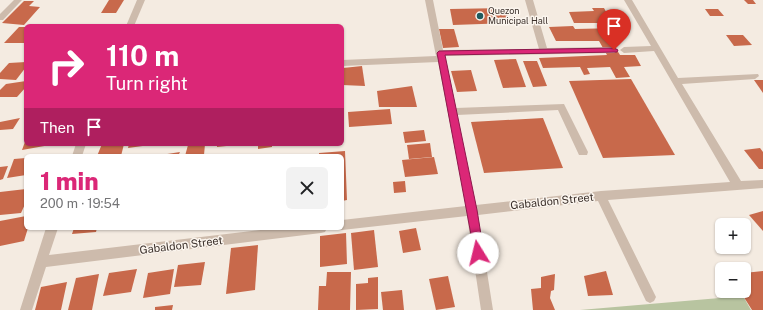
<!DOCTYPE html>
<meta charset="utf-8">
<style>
body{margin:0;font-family:"Public Sans",sans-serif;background:#f2f2f2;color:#202124;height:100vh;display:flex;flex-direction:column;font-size:15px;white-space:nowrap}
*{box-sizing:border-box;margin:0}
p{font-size:13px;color:#757577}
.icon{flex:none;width:22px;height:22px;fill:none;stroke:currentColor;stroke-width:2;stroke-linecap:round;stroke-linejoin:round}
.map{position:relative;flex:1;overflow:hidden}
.details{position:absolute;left:24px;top:154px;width:320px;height:76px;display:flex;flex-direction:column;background:#fff;border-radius:6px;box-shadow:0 1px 3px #0004}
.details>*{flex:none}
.banner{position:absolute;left:24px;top:24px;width:320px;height:122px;border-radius:6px;box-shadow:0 1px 3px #0004;background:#db2777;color:#fff;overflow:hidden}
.buttons{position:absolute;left:715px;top:218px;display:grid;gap:8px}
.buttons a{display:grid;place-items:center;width:36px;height:36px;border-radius:6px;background:#fff;box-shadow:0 1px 3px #0004;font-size:20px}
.pin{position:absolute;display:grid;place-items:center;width:34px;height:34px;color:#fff;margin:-41px -17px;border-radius:50% 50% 50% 0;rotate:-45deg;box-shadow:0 0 4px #0007}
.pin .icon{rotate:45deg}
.me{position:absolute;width:44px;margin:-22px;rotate:351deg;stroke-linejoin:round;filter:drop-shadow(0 0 3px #0008)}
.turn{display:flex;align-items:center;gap:14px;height:84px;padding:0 16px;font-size:18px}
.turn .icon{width:52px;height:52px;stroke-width:2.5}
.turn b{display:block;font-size:28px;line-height:34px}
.then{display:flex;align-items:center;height:38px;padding:0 16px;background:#0003;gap:8px;font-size:15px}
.round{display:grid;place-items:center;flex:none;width:42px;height:42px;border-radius:6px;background:#f2f2f2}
.head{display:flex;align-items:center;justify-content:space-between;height:68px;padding:0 16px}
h1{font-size:24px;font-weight:800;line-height:30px;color:#db2777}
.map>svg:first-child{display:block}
.green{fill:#b8c4a0}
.building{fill:#c8694b}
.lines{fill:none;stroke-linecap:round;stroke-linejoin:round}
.minor{fill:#cdbbac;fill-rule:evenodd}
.route{fill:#db2777;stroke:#8e194d}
.poi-dot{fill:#1f5a5e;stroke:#fbf5ee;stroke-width:1.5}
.labels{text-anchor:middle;stroke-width:3;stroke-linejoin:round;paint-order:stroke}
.far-poi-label{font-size:9px;fill:#3b302b;stroke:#fbf5ee;text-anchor:start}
.street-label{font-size:11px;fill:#3b302b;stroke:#fbf5ee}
</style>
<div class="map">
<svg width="763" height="310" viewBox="0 0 763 310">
<rect width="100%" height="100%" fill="#f4ebe1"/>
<polygon class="green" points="743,296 751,310 580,310"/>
<g class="building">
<polygon points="109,0 124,0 116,13 101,13"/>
<polygon points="744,0 753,0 756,4 748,4"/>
<polygon points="24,1 34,1 29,6 40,7 24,25 2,23"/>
<polygon points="505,8 510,23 453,25 450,9"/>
<polygon points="592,8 604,8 612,23 574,23 569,12 594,11"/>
<polygon points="705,9 718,9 724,16 710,16"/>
<polygon points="573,26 575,29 618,28 625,39 610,39 620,55 635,55 641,66 624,67 630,77 616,78 610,67 587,68 590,74 584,75 580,67 543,68 539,58 607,55 599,41 556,41 549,27"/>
<polygon points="19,27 26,27 26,43 4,43"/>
<polygon points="439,29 454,29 459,47 443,48"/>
<polygon points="726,35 743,35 752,45 734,46"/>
<polygon points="516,59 526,87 503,88 494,60"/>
<polygon points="523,61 537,61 547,86 533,87"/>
<polygon points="26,62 26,67 16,80 0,79 0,73 9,63"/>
<polygon points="362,66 365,86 342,85 343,68"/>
<polygon points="471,70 477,91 457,92 451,71"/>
<polygon points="631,79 675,155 603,158 569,81"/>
<polygon points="754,80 763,80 763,93"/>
<polygon points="26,81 26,87 17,97 0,97 0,90 6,84"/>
<polygon points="412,86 417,107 379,107 377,91"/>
<polygon points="390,109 392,124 349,127 348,112"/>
<polygon points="20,118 13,129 0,130 0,122"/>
<polygon points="543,118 563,168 484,173 471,122"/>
<polygon points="424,130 426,141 405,143 403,132"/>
<polygon points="26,139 26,144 50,145 22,150"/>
<polygon points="430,143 432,157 409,159 407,145"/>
<polygon points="102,144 124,144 121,156 97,156"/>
<polygon points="129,144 150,144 150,145 128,148"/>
<polygon points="192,144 205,144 204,155 185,156 188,145"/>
<polygon points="217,144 236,144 236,145 217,147"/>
<polygon points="258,144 272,144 272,147 258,149"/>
<polygon points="760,148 763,152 763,169 759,169 744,150"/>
<polygon points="345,151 347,200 342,201 342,156 319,156 319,153"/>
<polygon points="180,152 178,156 161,156 161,155"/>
<polygon points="434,157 438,174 405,177 402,160"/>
<polygon points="26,158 26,175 7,178 14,159"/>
<polygon points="8,166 3,179 0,180 0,167"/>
<polygon points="405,181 406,192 394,193 393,182"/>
<polygon points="26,189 26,202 21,213 0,215 0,192"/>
<polygon points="763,211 763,231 749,215"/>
<polygon points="26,216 26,228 28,228 24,241 0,246 0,221"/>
<polygon points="74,228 97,228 96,232 72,234"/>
<polygon points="416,228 421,250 403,253 399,231"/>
<polygon points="374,230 378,267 354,270 351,233"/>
<polygon points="346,233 347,264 320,267 320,236"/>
<polygon points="258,245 255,290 226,294 231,248"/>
<polygon points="205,262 201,285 174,287 178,265"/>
<polygon points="137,269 131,292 103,296 109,273"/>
<polygon points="174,269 170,294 143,298 148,273"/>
<polygon points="606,271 613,295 588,296 584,276"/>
<polygon points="763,271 763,310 752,310 740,291 744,291 744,273"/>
<polygon points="327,272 351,272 350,310 318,310 319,286 326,286"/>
<polygon points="99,274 92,310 68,310 76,278"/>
<polygon points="555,274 554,290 551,291 550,298 555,310 533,310 531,289 541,288 541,277"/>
<polygon points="448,276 455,307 436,310 429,279"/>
<polygon points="378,277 378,309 356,310 356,284 368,283 368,278"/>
<polygon points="67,282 61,310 35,310 41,287"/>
<polygon points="402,290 404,310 383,310 381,292"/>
<polygon points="173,305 172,310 155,310 155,307"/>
</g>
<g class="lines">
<g class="minor">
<polygon points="14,0 22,0 3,20 0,20 0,14"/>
<polygon points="137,0 145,0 134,26 126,26"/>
<polygon points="425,0 433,0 443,50 539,49 525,0 533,0 547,48 614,47 618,50 614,53 445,56 456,108 564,104 588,152 587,155 579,155 558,110 457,115 476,205 601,191 730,182 654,51 624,53 620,50 624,47 651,46 624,0 632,0 678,78 758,74 759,76 755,79 682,84 741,181 763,180 763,188 608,200 656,297 654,301 650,303 646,301 598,201 478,215 493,310 481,310 467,216 342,230 338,228 342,228 342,220 466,206 438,62 342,66 342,60 436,56"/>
<polygon points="76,144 86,144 82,156 72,156"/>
<polygon points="46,228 58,228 49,255 278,228 327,228 325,232 321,233 46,267 32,310 20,310"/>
</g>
</g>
<polygon class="route" points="614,48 618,50 617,52 445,55 477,210 484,253 482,256 478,258 475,256 437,53 439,51"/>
<circle class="poi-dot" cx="480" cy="16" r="4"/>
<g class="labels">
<g class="far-poi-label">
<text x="488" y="14">Quezon<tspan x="488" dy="10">Municipal Hall</tspan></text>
</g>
<g class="street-label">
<text transform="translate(552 201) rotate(-6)" y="4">Gabaldon Street</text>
<text transform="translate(181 245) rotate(-7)" y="4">Gabaldon Street</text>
</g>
</g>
</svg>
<div class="buttons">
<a>+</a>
<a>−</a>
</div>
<div class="pin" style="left:614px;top:50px;background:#d93025"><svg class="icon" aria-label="arrive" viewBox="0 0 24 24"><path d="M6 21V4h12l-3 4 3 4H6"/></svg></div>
<svg class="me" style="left:478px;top:253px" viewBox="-20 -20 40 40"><circle r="19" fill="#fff"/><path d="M0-13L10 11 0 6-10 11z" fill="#db2777"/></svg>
<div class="banner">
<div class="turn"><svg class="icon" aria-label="right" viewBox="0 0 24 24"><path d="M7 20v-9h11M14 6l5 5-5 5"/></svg><div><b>110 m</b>Turn right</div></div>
<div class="then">Then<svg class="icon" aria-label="arrive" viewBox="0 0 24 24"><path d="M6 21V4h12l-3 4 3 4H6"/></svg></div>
</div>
<section class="details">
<div class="head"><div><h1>1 min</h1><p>200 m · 19:54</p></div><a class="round"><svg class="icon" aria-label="close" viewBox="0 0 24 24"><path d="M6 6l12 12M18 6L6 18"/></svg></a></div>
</section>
</div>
